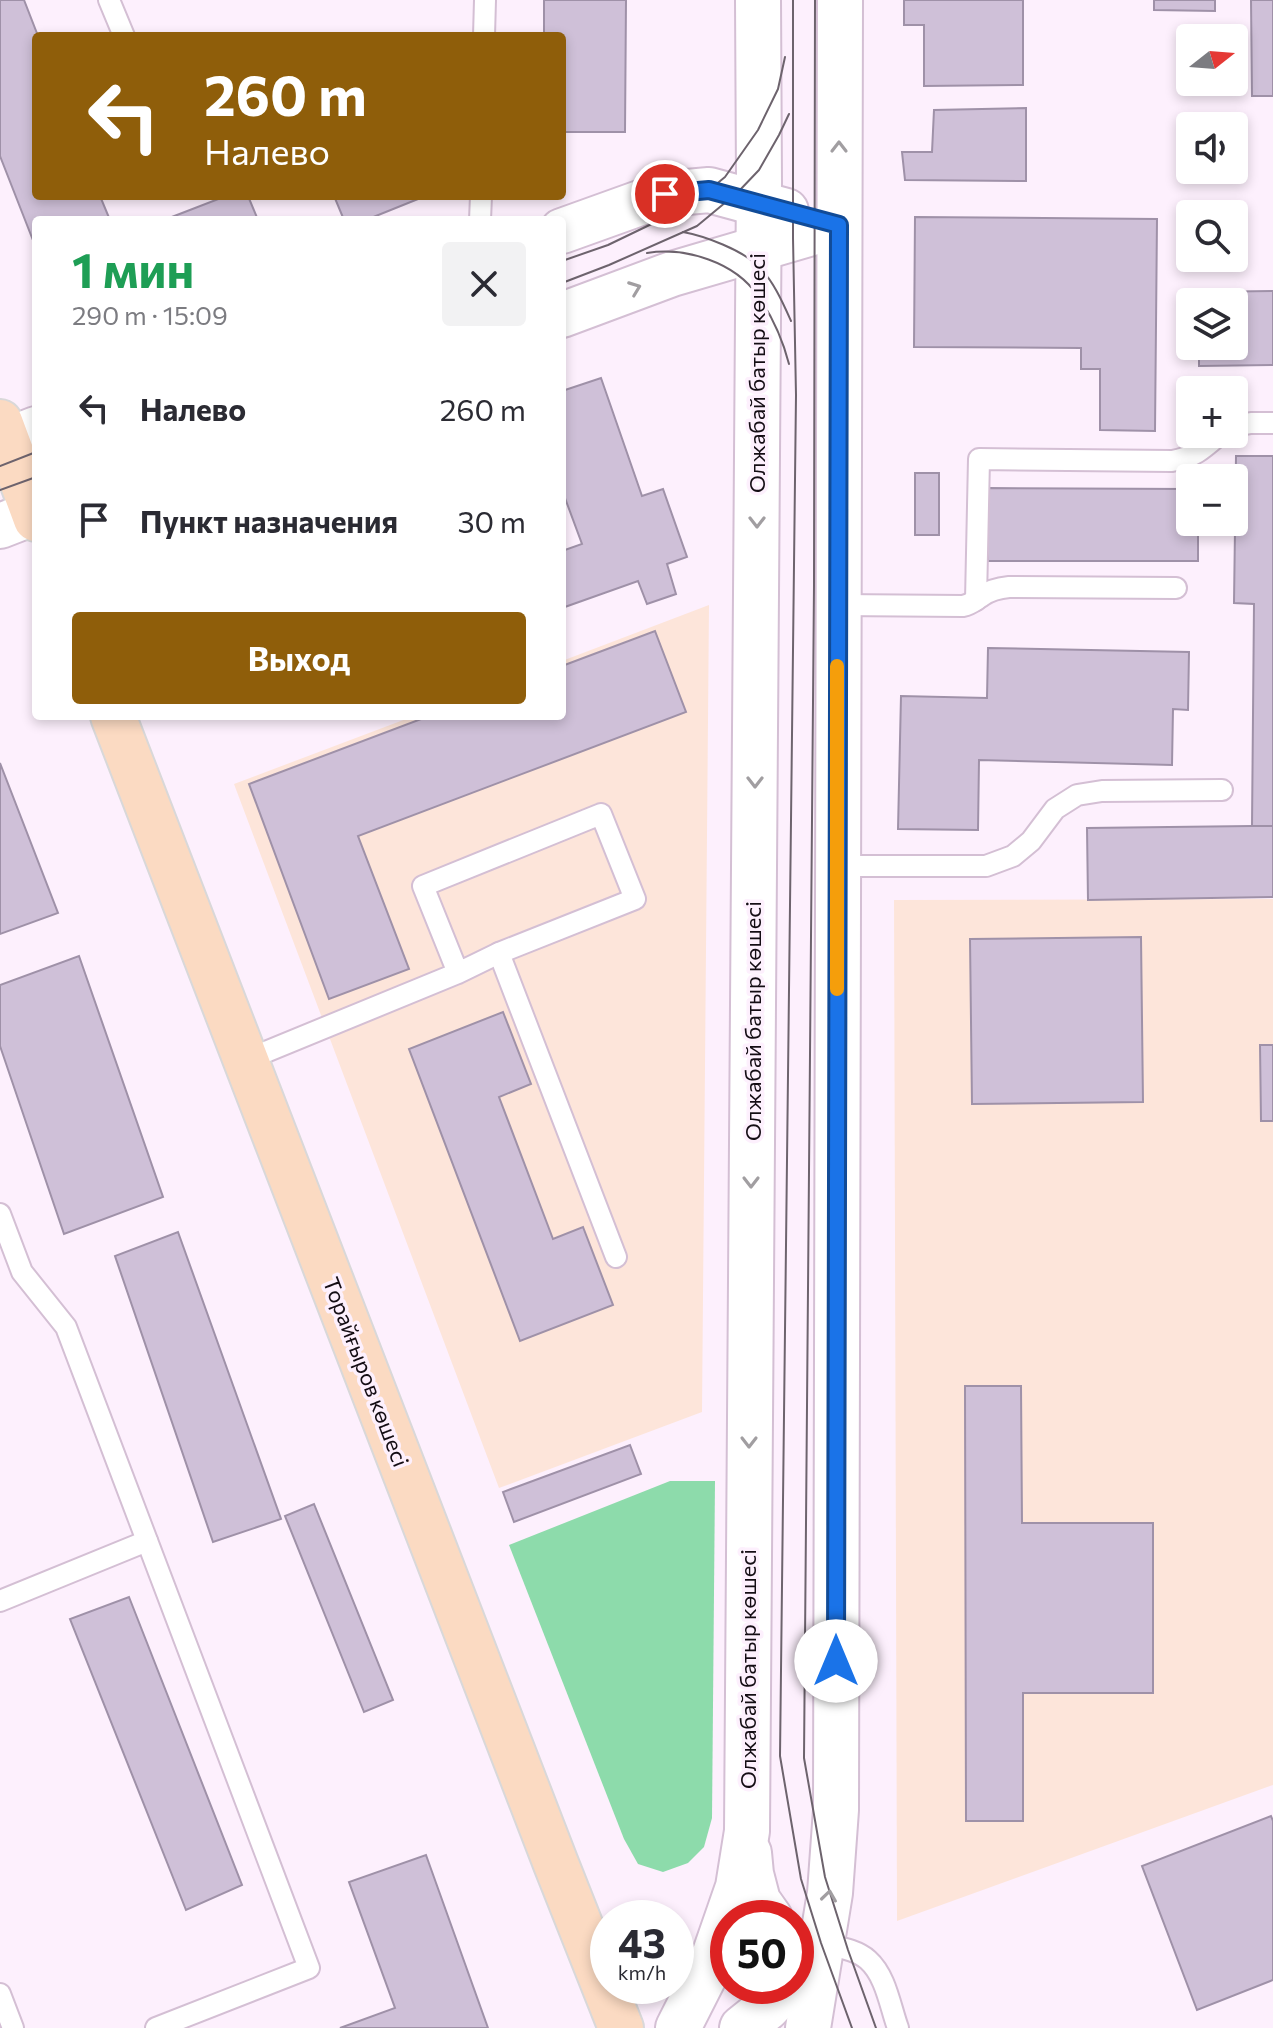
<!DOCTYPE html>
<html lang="ru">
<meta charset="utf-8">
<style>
body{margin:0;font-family:Commissioner,sans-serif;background:#f2f2f3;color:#2b2b33;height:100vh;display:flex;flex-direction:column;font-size:30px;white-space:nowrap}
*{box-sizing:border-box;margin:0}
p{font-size:26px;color:#7c7c81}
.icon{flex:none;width:44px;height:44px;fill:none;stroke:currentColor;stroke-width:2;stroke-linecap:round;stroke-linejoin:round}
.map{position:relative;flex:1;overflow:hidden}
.sheet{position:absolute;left:32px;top:216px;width:534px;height:504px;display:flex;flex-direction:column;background:#fff;border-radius:8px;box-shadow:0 4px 12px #0003}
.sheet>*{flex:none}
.hud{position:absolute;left:32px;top:32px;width:534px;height:168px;border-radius:8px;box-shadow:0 4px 12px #0003;background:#8f5e0a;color:#fff;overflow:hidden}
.needle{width:52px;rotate:73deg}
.tools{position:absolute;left:1176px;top:24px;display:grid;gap:16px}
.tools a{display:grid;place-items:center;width:72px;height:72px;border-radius:8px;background:#fff;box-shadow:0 4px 12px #0003;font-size:40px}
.speed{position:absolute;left:590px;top:1900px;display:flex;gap:16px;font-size:40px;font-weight:700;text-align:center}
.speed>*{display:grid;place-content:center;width:104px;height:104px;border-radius:50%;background:#fff;box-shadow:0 4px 12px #0003;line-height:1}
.speed small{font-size:20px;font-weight:400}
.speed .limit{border:12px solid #d22;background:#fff;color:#111}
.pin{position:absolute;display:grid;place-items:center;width:68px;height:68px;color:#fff;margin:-34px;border:4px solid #fff;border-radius:50%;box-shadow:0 2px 8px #0007}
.me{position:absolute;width:88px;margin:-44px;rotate:0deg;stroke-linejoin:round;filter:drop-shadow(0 0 6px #0008)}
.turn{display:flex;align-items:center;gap:28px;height:168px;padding:0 40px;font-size:36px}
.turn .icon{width:104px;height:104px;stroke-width:2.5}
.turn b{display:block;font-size:56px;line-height:68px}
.round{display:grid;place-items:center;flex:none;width:84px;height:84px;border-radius:8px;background:#f2f2f3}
.headline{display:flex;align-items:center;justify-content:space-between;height:136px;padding:0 40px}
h1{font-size:48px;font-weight:700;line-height:60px;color:#1e9e55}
.button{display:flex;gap:16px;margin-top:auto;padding:16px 40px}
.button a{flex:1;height:92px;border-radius:8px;background:#8f5e0a;color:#fff;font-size:32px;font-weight:700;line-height:92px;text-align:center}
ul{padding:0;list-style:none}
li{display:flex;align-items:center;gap:24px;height:112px;padding:0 40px}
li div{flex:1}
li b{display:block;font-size:30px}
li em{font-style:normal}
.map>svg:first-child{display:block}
.education{fill:#fde5da}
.green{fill:#8ddbab}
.building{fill:#cfc0d8;stroke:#9f91a8;stroke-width:2}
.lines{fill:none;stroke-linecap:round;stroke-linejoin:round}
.lane-casing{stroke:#d4bfd4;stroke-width:24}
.secondary-casing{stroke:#d4bfd4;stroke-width:48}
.primary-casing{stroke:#d9d8d9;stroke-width:48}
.lane{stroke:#fff;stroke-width:20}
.secondary{stroke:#fff;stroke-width:44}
.primary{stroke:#fbdac2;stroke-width:44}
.tram{stroke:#6d636d;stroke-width:2}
.oneway{stroke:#a19ea1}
.route-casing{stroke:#114b97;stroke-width:20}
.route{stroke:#1a73e8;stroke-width:14}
.slow{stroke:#f59e0b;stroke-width:14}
.labels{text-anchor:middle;stroke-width:7;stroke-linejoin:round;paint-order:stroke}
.street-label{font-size:22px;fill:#140d14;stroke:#fdf0fd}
</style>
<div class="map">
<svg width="1273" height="2028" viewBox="0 0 1273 2028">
<rect width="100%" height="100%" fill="#fdf0fd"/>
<g class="education">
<polygon points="709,605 702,1412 499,1488 234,784 414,716 562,716 562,661"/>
<polygon points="1273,899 1273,1785 897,1921 894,900"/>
</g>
<polygon class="green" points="670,1481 715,1481 712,1818 704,1847 688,1863 663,1872 638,1864 624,1839 509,1545"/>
<g class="building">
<polygon points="0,0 24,0 38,36 36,36 36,196 100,196 110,220 36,220 36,248 0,156"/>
<polygon points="544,0 626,0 625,132 562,132 562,36 544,36"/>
<polygon points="904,0 1023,0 1023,85 924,86 924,25 904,25"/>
<polygon points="1154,0 1215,0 1215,11 1154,10"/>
<polygon points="1251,0 1273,0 1273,96 1252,96"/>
<polygon points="1026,108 1026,181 905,180 902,152 932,152 934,110"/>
<polygon points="226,196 248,196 258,220 164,220"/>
<polygon points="334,196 423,196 423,197 366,220 344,220"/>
<polygon points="915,217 1157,219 1155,431 1100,430 1100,369 1081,369 1081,348 914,347"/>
<polygon points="1273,291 1273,365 1199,366 1199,346 1234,346 1234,302 1198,302 1198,292"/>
<polygon points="601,378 642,496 663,489 687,557 667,564 676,594 647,604 638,581 562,608 562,551 582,544 562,490 562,391"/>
<polygon points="1236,456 1273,456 1273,826 1252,826 1254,604 1234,603"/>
<rect x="915" y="473" width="24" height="62"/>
<polygon points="988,488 1190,489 1190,522 1198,522 1198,561 988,561"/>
<polygon points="655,631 686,712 358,836 409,969 329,999 249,784 429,716 562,716 562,666"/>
<polygon points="988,648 1189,652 1188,710 1173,709 1172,765 979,760 978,830 898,829 901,696 987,698"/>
<polygon points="0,763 58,913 0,934"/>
<polygon points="1252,826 1273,826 1273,897 1088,900 1087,828"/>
<polygon points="1141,937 1143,1102 972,1104 970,939"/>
<polygon points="79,956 163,1197 64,1234 0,1046 0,985"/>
<polygon points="503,1012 531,1084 499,1097 553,1239 583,1227 613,1305 520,1341 409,1049"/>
<polygon points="1260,1045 1273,1045 1273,1121 1261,1121"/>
<polygon points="178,1232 281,1519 213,1542 115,1256"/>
<polygon points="965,1386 1021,1386 1022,1523 1153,1523 1153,1693 1023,1693 1023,1821 966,1821"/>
<polygon points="630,1445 641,1474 514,1522 503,1492"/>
<polygon points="314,1504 393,1700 364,1712 285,1516"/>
<polygon points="129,1597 242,1885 186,1910 70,1619"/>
<polygon points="1271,1816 1273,1821 1273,1980 1197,2010 1142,1866"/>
<polygon points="426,1855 488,2028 340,2028 395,2008 349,1882"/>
</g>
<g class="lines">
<defs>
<g id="lane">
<polyline points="109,0 124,36"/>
<polyline points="484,36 485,0"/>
<polyline points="480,220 481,196"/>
<polyline points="1234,426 1251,423 1273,423"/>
<path d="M976 600 979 459 1172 461C1195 457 1203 449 1220 434"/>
<path d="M838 605 963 606C972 604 975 600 982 596 990 590 999 588 1009 587L1176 588"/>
<polyline points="837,866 986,866 1013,856 1031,841 1055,809 1077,795 1102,791 1222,790"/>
<polyline points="499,953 616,1257"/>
<polyline points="246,1060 458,973 499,953 635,899 601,814 423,886 458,973"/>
<polyline points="0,1214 22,1272 66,1327 309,1968 156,2028"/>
<polyline points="0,1601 147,1541"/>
<path d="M821 1943C836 1947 856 1949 868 1960 886 1976 890 2006 898 2028"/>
<polyline points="0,1994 13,2028"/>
</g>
<g id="secondary">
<polyline points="562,231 665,194 709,190 786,211"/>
<polyline points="562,315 672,274 839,225"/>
<polyline points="0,443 36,429"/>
<polyline points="0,526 36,512"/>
<polyline points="749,1853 751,1874 758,1901 770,1918"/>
<polyline points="678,2028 713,1959 738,1887 747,1831 759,181 758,0"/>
<polyline points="742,2028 767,2008 788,1986"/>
<polyline points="808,2028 830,1893 836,1810 840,0"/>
</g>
<g id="primary">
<polyline points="0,422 36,519"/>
<polyline points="113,716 556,1864 621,2028"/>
</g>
</defs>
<use href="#lane" class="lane-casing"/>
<use href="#secondary" class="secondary-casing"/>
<use href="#primary" class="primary-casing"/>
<use href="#lane" class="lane"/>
<use href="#secondary" class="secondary"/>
<use href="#primary" class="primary"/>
<g class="tram">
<polyline points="793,0 793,238 796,395 780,1756 801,1879 821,1943 852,2028"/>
<polyline points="815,0 814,585 804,1758 825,1877 848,1950 876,2028"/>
<path d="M683 232C705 236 742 250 758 266 773 280 783 303 791 321"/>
<path d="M647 253C686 247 735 262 758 296 772 316 783 341 789 364"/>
<polyline points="562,261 608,245 691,205 725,177 758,130 778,89 785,57"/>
<polyline points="562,283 609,265 697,226 738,192 759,170 779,135 789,114"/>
<polyline points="0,466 36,452"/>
<polyline points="0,490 36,477"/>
</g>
</g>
<defs><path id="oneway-chevron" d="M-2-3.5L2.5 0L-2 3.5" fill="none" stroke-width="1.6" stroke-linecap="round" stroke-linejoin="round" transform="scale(2)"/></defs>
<g class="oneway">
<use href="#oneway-chevron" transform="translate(839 147) rotate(-90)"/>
<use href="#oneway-chevron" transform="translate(635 288) rotate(-21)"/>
<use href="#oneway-chevron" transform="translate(757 522) rotate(90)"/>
<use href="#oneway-chevron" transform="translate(755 782) rotate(90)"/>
<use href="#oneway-chevron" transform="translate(751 1182) rotate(90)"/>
<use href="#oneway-chevron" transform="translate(749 1442) rotate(90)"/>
<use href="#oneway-chevron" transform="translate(829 1896) rotate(-82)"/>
</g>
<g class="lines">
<defs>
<polyline id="route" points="665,194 709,190 839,225 836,1661"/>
</defs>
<use href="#route" class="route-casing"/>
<use href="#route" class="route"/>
<polyline class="slow" points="837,989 837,666"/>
</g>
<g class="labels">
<g class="street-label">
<text transform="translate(757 373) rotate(-90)" y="8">Олжабай батыр көшесі</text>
<text transform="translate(753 1021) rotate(-90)" y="8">Олжабай батыр көшесі</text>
<text transform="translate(366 1372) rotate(69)" y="8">Торайғыров көшесі</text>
<text transform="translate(748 1669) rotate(-90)" y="8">Олжабай батыр көшесі</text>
</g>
</g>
</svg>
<div class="tools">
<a><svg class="needle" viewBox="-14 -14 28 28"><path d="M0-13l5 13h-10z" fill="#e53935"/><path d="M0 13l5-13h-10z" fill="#7c7c81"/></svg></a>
<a><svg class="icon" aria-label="sound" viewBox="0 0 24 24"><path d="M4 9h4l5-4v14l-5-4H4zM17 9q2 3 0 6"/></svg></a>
<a><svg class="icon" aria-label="search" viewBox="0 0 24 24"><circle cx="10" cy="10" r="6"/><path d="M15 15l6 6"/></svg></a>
<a><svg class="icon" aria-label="layers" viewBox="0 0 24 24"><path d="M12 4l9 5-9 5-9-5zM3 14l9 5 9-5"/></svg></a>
<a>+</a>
<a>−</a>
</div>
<div class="speed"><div>43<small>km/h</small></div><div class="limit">50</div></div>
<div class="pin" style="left:665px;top:194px;background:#d93025"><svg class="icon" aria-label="arrive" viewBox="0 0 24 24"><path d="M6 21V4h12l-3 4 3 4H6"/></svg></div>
<svg class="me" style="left:836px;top:1661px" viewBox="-20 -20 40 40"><circle r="19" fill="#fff"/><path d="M0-13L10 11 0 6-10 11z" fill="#1a73e8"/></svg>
<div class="hud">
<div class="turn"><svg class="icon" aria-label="left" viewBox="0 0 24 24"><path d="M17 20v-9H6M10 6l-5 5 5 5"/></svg><div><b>260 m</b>Налево</div></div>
</div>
<section class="sheet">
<div class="headline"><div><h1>1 мин</h1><p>290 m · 15:09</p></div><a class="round"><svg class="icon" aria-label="close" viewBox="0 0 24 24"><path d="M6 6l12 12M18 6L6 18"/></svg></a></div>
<ul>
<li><svg class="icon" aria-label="left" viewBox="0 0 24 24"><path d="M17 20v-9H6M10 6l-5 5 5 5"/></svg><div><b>Налево</b></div><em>260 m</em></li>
<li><svg class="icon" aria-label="arrive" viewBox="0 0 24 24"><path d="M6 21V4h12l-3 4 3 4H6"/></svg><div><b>Пункт назначения</b></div><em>30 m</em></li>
</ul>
<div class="button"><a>Выход</a></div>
</section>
</div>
